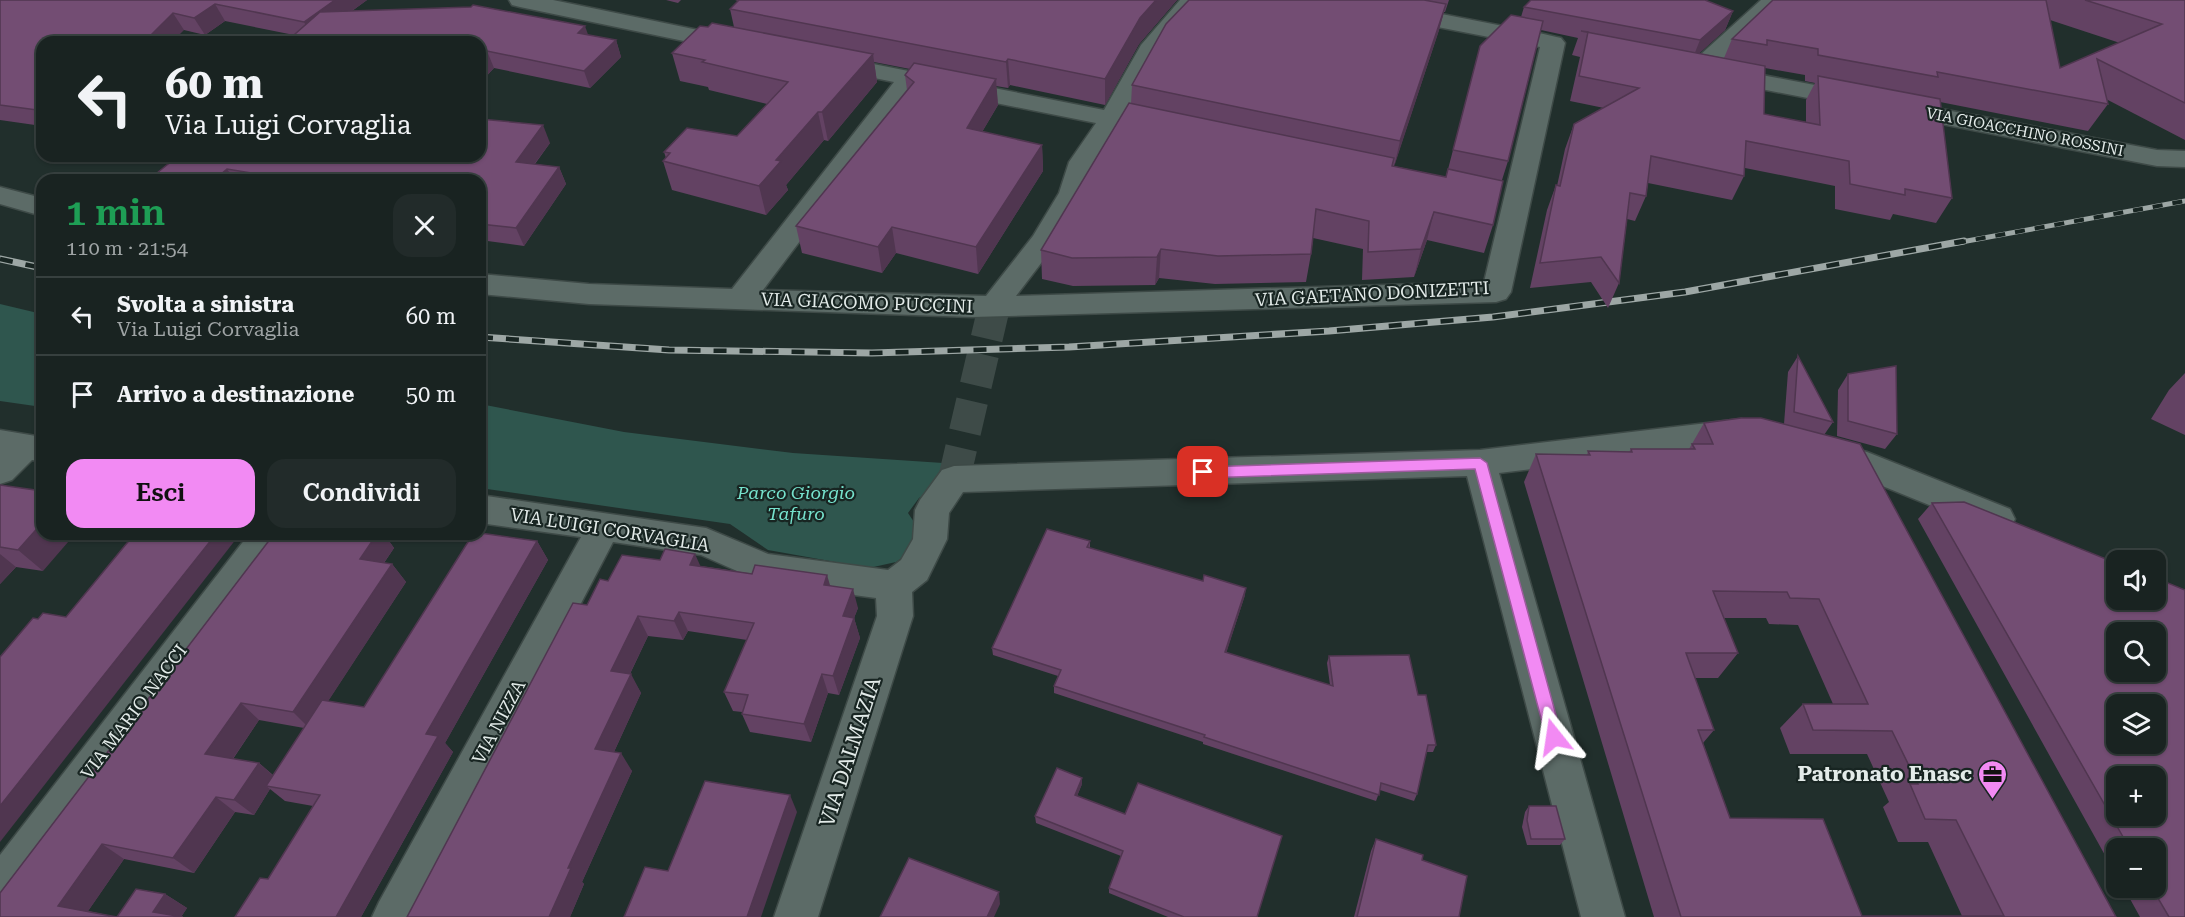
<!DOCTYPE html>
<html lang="it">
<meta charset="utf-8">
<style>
body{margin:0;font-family:"Roboto Serif",serif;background:#222b2a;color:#f1f3f6;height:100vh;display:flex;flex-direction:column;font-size:22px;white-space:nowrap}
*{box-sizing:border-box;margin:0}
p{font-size:20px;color:#9fa4a5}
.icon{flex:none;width:33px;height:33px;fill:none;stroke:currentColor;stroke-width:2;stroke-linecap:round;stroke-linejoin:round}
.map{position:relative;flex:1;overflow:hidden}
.sheet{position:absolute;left:36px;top:174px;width:450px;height:366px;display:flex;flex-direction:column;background:#192321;border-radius:18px;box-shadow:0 2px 4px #0004,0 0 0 2px #37403f}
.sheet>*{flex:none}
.banner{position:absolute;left:36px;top:36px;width:450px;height:126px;border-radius:18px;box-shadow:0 2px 4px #0004,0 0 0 2px #37403f;background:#192321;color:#f1f3f6;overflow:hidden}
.controls{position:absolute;left:2106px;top:550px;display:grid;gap:12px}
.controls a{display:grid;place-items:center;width:60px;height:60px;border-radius:12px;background:#192321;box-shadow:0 2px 4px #0004,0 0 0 2px #37403f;font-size:30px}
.pin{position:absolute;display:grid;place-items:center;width:51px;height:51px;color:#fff;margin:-26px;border-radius:12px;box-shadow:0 3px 9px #0006}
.me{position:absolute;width:66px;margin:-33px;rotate:345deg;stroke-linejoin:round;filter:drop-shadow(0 0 4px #0008)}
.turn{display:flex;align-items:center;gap:21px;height:126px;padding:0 30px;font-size:27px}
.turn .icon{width:78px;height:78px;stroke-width:2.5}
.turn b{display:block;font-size:42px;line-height:51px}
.round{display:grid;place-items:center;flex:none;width:63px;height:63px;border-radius:18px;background:#222b2a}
.summary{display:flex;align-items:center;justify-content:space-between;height:102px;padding:0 30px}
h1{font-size:36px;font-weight:600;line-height:45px;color:#1e9e55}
.cta{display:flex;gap:12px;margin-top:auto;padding:12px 30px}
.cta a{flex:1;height:69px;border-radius:18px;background:#f28af3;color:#111;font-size:24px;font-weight:600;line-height:69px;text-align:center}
.cta a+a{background:#222b2a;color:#f1f3f6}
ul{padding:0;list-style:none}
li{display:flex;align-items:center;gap:18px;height:78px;padding:0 30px;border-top:2px solid #37403f}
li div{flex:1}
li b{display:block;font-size:22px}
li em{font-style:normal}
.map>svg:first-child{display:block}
.green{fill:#2f564e}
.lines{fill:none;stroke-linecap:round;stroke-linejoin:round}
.street-tunnel{stroke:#3e4b48;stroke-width:32;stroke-dasharray:32 16;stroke-linecap:butt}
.street-casing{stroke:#3e4a47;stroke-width:3}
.street{fill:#5c6b67;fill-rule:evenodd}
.rail-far1-casing{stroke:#9da7a5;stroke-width:5}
.rail-casing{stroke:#9da7a5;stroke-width:7}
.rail-far1{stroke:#182522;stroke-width:4;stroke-dasharray:10;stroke-linecap:butt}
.rail{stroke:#182522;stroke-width:4.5;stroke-dasharray:13;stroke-linecap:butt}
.wall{fill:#634263;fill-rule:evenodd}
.shaded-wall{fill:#503650}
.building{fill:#734d73;stroke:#503650;stroke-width:1.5;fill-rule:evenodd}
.route{fill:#f28af3;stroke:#9d5a9e;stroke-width:1.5}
.labels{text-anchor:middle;stroke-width:4.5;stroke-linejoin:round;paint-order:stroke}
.far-street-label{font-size:15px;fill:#e3ebe9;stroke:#182522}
.street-label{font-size:18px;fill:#e3ebe9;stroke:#182522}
.park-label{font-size:18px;font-style:italic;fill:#76e2cd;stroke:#182522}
.near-street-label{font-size:21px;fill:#e3ebe9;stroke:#182522}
.near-poi-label{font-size:21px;font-weight:bold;fill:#e3ebe9;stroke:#182522;text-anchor:end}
</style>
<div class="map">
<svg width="2185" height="917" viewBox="0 0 2185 917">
<rect width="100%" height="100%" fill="#212f2c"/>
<g class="green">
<polygon points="0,304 42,314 42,407 0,401"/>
<polygon points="480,404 624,432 793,453 943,463 937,486 919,498 908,513 914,522 916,533 907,554 896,562 869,568 768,550 730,524 480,488"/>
</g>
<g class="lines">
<polyline class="street-tunnel" points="954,479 994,307"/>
<defs>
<g id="street">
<polygon points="509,0 553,0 732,37 740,39 744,44 740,49 732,51 520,7 512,5"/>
<path d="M1180 0H1202L1187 23 1163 48 1127 114 1171 124 1175 129 1171 134 1162 137 1118 128 1095 162 1085 193 1058 241 1016 296 1484 282 1540 47 1335 7 1327 5 1324 0H1370L1539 33C1547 35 1553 36 1561 38L1565 43 1511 292 1506 299 1496 302 972 317 589 304 480 294V274L589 284 732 289 894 82 825 68 821 63 825 58 833 56 1104 110 1141 45ZM916 87 1096 123 1069 162 1059 193 1033 236 986 296 763 290Z"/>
<polygon points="1761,0 1785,0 1714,68 1720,67 2157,150 2185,151 2185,167 2157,166 1720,81 1711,79 1708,74 1698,77 1689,75 1686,70 1689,65"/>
<polygon points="0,187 42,198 42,216 0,204"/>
<polygon points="1741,419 1752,422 1757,431 1752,440 1741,443 1499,473 1625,917 1581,917 1467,476 963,492 949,513 947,539 927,580 912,592 913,616 818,917 774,917 877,616 876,598 764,583 701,555 613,542 417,917 372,917 379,902 581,537 480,523 480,495 706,528 768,554 888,570 901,560 913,539 915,510 920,500 942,470 954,466 1480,450"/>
<polygon points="0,430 42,437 42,461 32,460 12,480 0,484"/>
<polygon points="1831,442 1867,452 2010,509 2015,519 2010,529 1998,533 1848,472 1819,464 1815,455 1819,446"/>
<polygon points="249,534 286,534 15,905 0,911 0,855"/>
</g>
</defs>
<use href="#street" class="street-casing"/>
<use href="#street" class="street"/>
<defs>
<polyline id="rail-far1" points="1956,243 2185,201"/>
<g id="rail">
<polyline points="0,259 42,268"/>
<polyline points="480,337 669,350 872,353 1069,347 1329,331 1493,317 1685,292 1964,241"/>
</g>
</defs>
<use href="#rail-far1" class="rail-far1-casing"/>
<use href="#rail" class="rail-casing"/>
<use href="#rail-far1" class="rail-far1"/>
<use href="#rail" class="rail"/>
</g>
<g class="wall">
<polygon points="0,0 367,0 352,11 589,35 616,40 621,57 590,88 494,68 480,83 480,42 294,35 225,21 205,35 184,30 42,42 42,126 0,120"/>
<polygon points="666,0 681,0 678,3"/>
<polygon points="735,0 1177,0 1139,44 1105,105 1010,85 1008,88 996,86 998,105 982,132 1042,145 1043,171 978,274 896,253 882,273 802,253 796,226 907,90 905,75 910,69 874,62 877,82 828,141 824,140 786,185 788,190 766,215 672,190 663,161 666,158 664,152 737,136 767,104 709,90 708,87 680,81 672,53 708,27 734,27 730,9 738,1"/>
<path d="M1189 0H1449L1445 12H1444L1439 30 1394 166 1446 177 1480 46 1521 17 1524 7 1733 11 1725 30 1699 53 1724 58 1732 39 1773 0H2185V140L2106 99 2108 104 2088 131 1940 102 1952 198 1936 223 1893 214 1890 220 1835 209V186L1745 168 1744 176 1732 200 1648 183 1646 196 1635 221 1627 219 1619 283 1608 308 1591 282 1530 288 1547 210 1556 185 1557 186 1565 149 1574 124 1604 108 1570 101 1580 57 1572 55 1578 38 1541 30 1508 161 1502 180 1493 225 1484 253 1427 240 1414 277 1362 280 1363 249 1313 238 1311 254 1306 282 1215 284 1159 278 1155 285 1073 286 1042 279 1041 250 1131 104 1132 85ZM2050 20 2120 43 2060 68ZM1765 68 1805 75V81L1815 83 1806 100V122L1764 114Z"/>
<polygon points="550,143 535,164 559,167 566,184 524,246 480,240 480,180 163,180 157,173"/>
<path d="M1798 356 1833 422 1824 435 2116 917H1654L1524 482 1536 454 1587 455 1588 451 1629 452 1631 449H1689L1704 423 1784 424 1788 372ZM1724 618H1766L1769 624 1798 625 1833 704H1803L1780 728 1790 754H1867L1889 802 1883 807 1898 842H1928L1962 916H1862L1730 818 1703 743 1714 730 1695 678H1718L1738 653Z"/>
<polygon points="2185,373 2185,435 2151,419 2169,390"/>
<polygon points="1848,374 1897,434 1885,449 1837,436 1838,390"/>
<polygon points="0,485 43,571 16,567 0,584"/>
<path d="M1964 502 2116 563V600H2156V578L2185 590V917H2140L2124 888H2156V849H2116V875L1918 519 1932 503ZM2116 633H2156V672H2116ZM2116 705H2156V744H2116ZM2116 777H2156V816H2116Z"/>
<path d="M480 533 537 541 548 560 445 743 453 752 361 917H235L260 878 268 879 313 806 285 801 270 789 254 815 235 812 194 873 124 859 88 911 117 917 136 889 165 894 187 908 181 917H183H0V893L274 534H384L394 548 384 563 392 564 406 582 328 701 364 707 473 534H480ZM259 720 304 728 273 775 259 763 233 759Z"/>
<polygon points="1090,541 1090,548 1245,595 1226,653 1330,685 1327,663 1329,656 1418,695 1436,745 1433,752 1426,752 1417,794 1414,801 1380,790 1376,801 1203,744 1203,742 1054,693 1054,686 1058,676 993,655 992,648"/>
<polygon points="701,566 830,585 858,608 854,618 860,638 839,695 828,693 811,742 750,732 742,714 742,712 733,711 724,692 747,640 688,631 683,640 648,636 630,674 641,693 614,752 632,771 582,882 584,884 570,917 587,605"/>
<polygon points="1082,784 1077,796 1257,917 1168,917 1109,893 1109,888 1121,856 1036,823 1035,816"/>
<polygon points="1529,806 1565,839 1560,845 1527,845 1522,827 1525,812"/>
<polygon points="1376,839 1422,860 1459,917 1354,917 1371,851"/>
</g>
<g class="shaded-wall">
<polygon points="335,0 367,0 313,39 304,22"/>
<polygon points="1156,0 1177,0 1139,44 1105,105 1105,79 1140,18"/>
<polygon points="215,4 225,21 205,35 194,18"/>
<polygon points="1446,4 1439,30 1394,167 1400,141"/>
<polygon points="1733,11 1725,30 1692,60 1700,40"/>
<polygon points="173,13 184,30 172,42 144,42"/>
<polygon points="585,26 591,43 578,33"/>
<polygon points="616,40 621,57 590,88 584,71"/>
<polygon points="487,51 494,68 480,83 480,58"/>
<polygon points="873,54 877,82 828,141 822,112"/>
<polygon points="1008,59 1010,85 1008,88 1006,62"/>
<polygon points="996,79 998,105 969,154 967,128"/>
<polygon points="42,106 42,116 37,110"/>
<polygon points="818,112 824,140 786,185 788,190 766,215 759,186 776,160"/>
<polygon points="543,125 550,143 523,179 516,162"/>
<polygon points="1042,145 1043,171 978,274 976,247"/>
<polygon points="559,167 566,184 524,246 516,228"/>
<polygon points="227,169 235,180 214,180"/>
<polygon points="1434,212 1427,240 1414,277 1421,249"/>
<polygon points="892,227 896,253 882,273 878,247"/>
<polygon points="1161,249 1159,278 1155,285 1157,257"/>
<polygon points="42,523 42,534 75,534 43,571 18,550"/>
<polygon points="216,534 240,534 0,842 0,806"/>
<polygon points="377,534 384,534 394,548 374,577 360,559"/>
<polygon points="537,541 548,560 445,743 453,752 361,917 336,917 426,734"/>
<polygon points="0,554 16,567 0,584"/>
<polygon points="695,554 704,574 690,565"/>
<polygon points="392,564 406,582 310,729 293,712"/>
<polygon points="827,575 833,595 824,585"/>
<polygon points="1246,588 1245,595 1224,660 1225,652"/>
<polygon points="853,589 858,608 854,618 860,638 839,695 833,676 843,616"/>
<polygon points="679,612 688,631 683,640 674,621"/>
<polygon points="638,616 648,636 622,690 611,671"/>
<polygon points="631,674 641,693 607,767 595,749"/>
<polygon points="822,674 828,693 811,742 804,724"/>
<polygon points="241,703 259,720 225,770 205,754"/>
<polygon points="621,753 632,771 582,882 584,884 570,917 549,917 568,868"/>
<polygon points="259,763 277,779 266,786 270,789 254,815 234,800"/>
<polygon points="1082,778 1082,784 1075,801 1075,795"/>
<polygon points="790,795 797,812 761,917 747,917"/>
<polygon points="216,797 235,812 194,873 173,858"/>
<polygon points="102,844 124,859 84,917 58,906"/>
<polygon points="999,892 1000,904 994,917 987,917"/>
<polygon points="165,894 187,908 181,917 153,912"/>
</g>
<g class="building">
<polygon points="0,0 335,0 304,22 215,4 194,18 173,13 144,42 42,42 42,106 37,110 0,105"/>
<polygon points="739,0 1156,0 1140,18 1105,79 1008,59 1006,62 730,9"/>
<polygon points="1189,0 1424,0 1446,4 1400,141 1132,85 1166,24"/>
<polygon points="1531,0 1705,0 1733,11 1700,40 1524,7"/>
<polygon points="1773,0 2046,0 2060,68 2162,24 2085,0 2185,0 2185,103 2097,59 2108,104 1937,72 1938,77 1818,55 1818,49 1767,40 1767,45 1732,39"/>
<polygon points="473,5 585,26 578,33 616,40 584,71 487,51 480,58 480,42 286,42 320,12 471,7"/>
<polygon points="1511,15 1543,21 1508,161 1453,150 1480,46"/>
<polygon points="712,23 873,54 822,112 818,112 776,160 781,161 759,186 663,161 670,153 664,152 687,128 737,136 788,82 702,62 705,60 672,53 700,26 708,27"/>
<polygon points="1581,31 1765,66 1764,114 1820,125 1818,76 1940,99 1952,198 1905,189 1905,195 1850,184 1849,161 1746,141 1744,176 1651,156 1646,196 1630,193 1619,283 1601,257 1540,263 1556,185 1560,186 1574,124 1639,88 1579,76 1588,32"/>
<polygon points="914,63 996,79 967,128 1042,145 976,247 892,227 878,247 796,226 914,82 905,75"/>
<polygon points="1129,103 1394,158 1392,166 1446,177 1448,169 1503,181 1493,225 1434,212 1421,249 1368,252 1369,221 1316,209 1311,254 1218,256 1161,249 1157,257 1072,258 1041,250"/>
<polygon points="480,119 543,125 516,162 559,167 516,228 480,224 480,180 295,180 227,169 214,180 194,180 157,173 178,156 480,156"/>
<polygon points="1798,356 1833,422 1794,412"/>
<polygon points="1896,366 1897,434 1848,421 1848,374"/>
<path d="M1741 418H1761L1860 444 2116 917H1681L1536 454 1590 455 1588 451 1632 452 1631 449H1695L1692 444H1713L1704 423ZM1713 591 1787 592 1790 598 1819 599 1868 704H1803L1813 730 1892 731 1918 784H1910L1925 819 1956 820 2004 916H1862L1823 819 1730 818 1698 730H1714L1686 653H1738Z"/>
<polygon points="0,485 42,491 42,523 18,550 0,547"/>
<path d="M1964 502 2116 563V600H2156V578L2185 590V917H2169L2152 888H2156V849H2130L1932 503ZM2116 633H2156V672H2116ZM2116 705H2156V744H2116ZM2116 777H2156V816H2116Z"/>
<polygon points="1047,529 1090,541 1087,547 1203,581 1204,575 1246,588 1225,652 1333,686 1329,656 1409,655 1418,695 1426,695 1436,745 1428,745 1417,794 1381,783 1379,795 1204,737 1205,735 1054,686 1061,670 992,648"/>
<polygon points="480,533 537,541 426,734 438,736 336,917 235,917 260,878 268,879 320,795 266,786 322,700 364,707 473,534 480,534"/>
<polygon points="128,534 216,534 0,806 0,657 33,618 38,619 43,613 66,617 132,537 126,536"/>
<polygon points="274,534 377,534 360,559 392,564 293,712 241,703 205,754 259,763 234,800 216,797 173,858 102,844 58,906 117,917 136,889 165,894 153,912 183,917 0,917 0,893"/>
<polygon points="665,549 695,554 690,565 752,574 755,565 827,575 824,585 853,589 843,616 854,618 833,676 822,674 804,724 742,714 748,695 724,692 754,623 679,612 674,621 638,616 611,671 631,674 595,749 621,753 568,868 571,868 549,917 407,917 573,603 587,605 600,579 608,581 622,555 660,560"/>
<polygon points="1057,768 1082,778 1075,795 1125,814 1138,783 1282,836 1257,917 1184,917 1109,888 1123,851 1035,816"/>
<polygon points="705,781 790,795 747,917 624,917 645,867 668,871"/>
<polygon points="1529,806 1556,806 1565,839 1531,839 1527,820"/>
<polygon points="1376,839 1423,855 1422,860 1467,876 1459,917 1357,917"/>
<polygon points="909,858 999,892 987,917 880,917"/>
</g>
<polygon class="route" points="1480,458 1487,463 1562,737 1560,742 1554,745 1549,742 1546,737 1475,469 1203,478 1196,472 1203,467"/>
<defs>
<symbol id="office-pin" viewBox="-11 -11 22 30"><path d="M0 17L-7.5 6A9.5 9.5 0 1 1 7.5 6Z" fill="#f28af3" stroke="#182522"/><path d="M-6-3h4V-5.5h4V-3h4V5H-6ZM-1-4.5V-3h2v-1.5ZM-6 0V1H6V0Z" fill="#111"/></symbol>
</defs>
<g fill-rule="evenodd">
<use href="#office-pin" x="1976" y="758" width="33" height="45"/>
</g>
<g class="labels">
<g class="far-street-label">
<text transform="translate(2025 132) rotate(11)" y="5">VIA GIOACCHINO ROSSINI</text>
</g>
<g class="street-label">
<text transform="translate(1372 294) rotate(-3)" y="6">VIA GAETANO DONIZETTI</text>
<text transform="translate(867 303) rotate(2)" y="6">VIA GIACOMO PUCCINI</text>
<text transform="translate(610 530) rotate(9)" y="6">VIA LUIGI CORVAGLIA</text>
<text transform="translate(134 712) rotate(-53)" y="6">VIA MARIO NACCI</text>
<text transform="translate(499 722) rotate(-62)" y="6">VIA NIZZA</text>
</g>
<g class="park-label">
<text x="796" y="499">Parco Giorgio<tspan x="796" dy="21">Tafuro</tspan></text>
</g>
<g class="near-street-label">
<text transform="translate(850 752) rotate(-72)" y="7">VIA DALMAZIA</text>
</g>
<g class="near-poi-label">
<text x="1972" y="781">Patronato Enasc</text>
</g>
</g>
</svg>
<div class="controls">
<a><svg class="icon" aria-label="sound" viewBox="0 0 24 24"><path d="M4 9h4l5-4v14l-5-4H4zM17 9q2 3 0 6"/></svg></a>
<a><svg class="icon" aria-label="search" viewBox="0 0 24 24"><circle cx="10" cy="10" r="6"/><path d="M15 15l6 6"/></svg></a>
<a><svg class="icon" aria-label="layers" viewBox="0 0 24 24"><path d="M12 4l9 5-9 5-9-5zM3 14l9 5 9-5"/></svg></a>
<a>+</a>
<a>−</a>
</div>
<div class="pin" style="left:1203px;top:472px;background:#d93025"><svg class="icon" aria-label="arrive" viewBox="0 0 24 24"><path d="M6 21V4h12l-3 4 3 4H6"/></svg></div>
<svg class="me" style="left:1554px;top:737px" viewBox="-20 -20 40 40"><path d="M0-17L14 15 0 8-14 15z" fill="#f28af3" stroke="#fff" stroke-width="4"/></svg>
<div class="banner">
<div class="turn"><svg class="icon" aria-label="left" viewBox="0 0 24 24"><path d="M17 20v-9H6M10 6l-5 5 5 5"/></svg><div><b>60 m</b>Via Luigi Corvaglia</div></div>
</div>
<section class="sheet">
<div class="summary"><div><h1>1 min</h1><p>110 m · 21:54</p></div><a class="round"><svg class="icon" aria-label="close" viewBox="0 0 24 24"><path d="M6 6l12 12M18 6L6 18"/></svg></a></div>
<ul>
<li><svg class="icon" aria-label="left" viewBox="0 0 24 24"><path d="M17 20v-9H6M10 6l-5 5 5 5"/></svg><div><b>Svolta a sinistra</b><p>Via Luigi Corvaglia</p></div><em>60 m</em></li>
<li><svg class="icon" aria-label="arrive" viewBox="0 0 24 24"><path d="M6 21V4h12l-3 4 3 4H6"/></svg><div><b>Arrivo a destinazione</b></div><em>50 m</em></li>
</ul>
<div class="cta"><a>Esci</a><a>Condividi</a></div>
</section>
</div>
